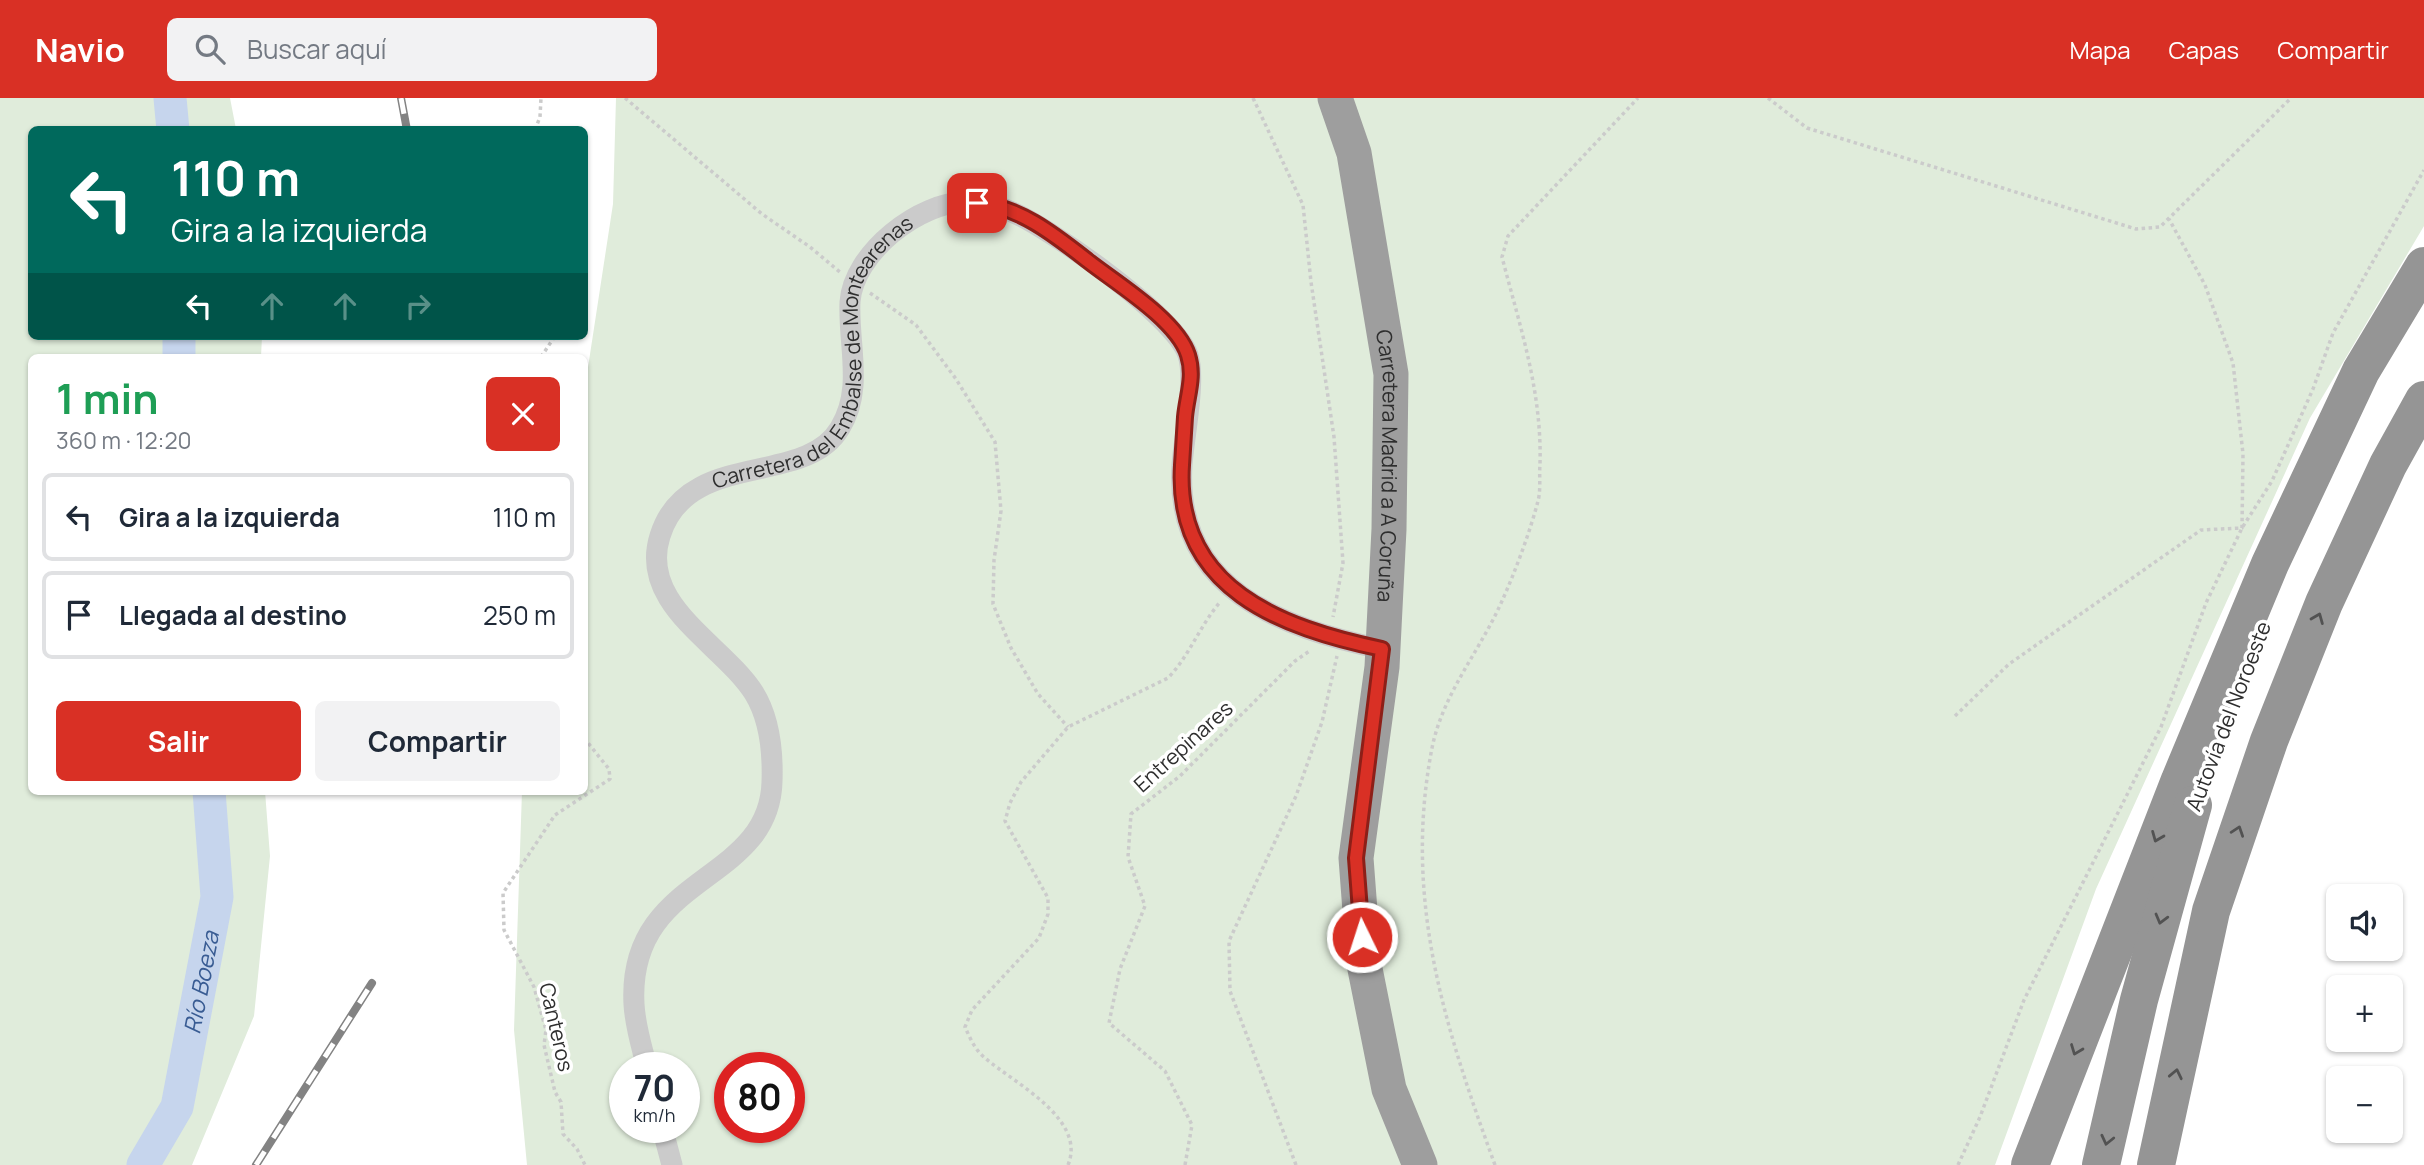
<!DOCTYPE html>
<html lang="es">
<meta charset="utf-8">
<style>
:root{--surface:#fff;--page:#f2f2f3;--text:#1f2937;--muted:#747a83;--line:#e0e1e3;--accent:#d93025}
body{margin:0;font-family:Manrope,sans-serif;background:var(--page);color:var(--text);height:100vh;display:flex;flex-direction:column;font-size:26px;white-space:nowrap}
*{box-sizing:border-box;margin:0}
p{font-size:23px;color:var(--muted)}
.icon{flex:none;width:38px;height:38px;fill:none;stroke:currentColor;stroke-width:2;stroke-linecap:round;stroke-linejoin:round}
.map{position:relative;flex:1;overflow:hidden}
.side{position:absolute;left:28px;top:256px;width:560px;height:441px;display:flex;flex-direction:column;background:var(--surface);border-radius:10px;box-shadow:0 2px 5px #0004}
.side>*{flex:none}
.banner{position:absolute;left:28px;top:28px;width:560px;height:214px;border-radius:10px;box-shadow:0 2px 5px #0004;background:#00695c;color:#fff;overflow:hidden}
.fabs{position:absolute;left:2326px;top:786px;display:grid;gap:14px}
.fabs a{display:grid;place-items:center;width:77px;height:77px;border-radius:10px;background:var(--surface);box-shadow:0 2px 5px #0004;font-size:35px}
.speed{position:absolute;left:609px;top:954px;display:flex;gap:14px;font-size:35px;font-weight:700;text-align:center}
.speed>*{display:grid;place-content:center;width:91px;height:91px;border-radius:50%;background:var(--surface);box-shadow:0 2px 5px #0004;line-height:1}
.speed small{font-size:18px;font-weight:400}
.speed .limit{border:10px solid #d22;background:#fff;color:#111}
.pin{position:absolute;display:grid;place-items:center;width:60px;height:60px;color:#fff;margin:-30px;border-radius:14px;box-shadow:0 4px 10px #0006}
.me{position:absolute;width:77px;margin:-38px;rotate:356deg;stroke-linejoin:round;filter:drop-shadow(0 0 5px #0008)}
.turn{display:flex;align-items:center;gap:24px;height:147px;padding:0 28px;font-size:32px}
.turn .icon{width:91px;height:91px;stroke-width:2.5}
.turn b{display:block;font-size:49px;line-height:60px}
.lanes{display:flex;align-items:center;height:66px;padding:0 28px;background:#0003;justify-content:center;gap:35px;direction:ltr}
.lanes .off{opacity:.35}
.round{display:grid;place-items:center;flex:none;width:74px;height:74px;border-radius:10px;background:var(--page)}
.summary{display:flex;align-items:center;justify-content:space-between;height:119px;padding:0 28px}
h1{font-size:42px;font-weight:700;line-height:52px;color:#1e9e55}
.button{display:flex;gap:14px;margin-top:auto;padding:14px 28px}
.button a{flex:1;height:80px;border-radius:10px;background:var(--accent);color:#fff;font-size:28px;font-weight:700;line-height:80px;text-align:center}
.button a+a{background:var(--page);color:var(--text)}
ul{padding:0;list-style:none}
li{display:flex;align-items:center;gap:21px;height:88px;margin:0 14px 10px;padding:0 14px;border:4px solid var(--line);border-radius:10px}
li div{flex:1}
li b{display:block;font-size:26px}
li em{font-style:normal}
header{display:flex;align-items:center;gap:42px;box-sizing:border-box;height:98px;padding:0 35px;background:var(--accent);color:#fff}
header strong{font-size:33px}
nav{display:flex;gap:38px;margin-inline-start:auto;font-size:24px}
.search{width:490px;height:63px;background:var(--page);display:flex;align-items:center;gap:18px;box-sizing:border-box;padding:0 24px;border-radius:10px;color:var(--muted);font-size:26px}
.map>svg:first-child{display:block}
</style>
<header>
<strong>Navio</strong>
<div class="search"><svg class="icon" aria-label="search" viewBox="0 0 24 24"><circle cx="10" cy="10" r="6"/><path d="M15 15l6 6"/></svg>Buscar aquí</div>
<nav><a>Mapa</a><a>Capas</a><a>Compartir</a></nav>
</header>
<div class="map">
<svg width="2424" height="1067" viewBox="0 0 2424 1067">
<rect width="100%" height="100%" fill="#fff"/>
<g fill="#e0ecdb" fill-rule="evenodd">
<polygon points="0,0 230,0 236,31 32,32 32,238 262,238 261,259 32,259 32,693 265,693 270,758 254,918 192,1067 0,1067"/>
<path d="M616,0H2424V128L2310,320L2096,791L1995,1067H527L514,932L522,693H584L585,289L613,106ZM625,970H684V1029H625ZM730,970H789V1029H730Z"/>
</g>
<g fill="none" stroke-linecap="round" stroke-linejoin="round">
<g stroke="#c6d5ed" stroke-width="33">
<polyline points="170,0 173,32"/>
<polyline points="179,238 179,259"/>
<path id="s1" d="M143,1067L177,1009L217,799L209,693"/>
</g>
<g stroke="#cbcbcb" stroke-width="3.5" stroke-dasharray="3.5 3.5" stroke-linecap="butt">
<polyline points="625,0 762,116 810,149 841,175"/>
<polyline points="1253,0 1303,107 1311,184 1334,339 1343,465 1333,519"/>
<polyline points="1768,0 1807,30 2136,131 2160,129 2291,0"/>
<polyline points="535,32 540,19 541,0"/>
<polyline points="584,150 584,175"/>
<polyline points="870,195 916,227 956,281 995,344 1001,413 994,462 993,506 1011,550 1038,596 1068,629"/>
<polyline points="541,259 555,238"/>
<polyline points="1955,618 2009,566 2201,432 2242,430 2243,356 2233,265 2205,187 2169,121"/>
<polyline points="584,640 609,671 610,681 555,717 503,795 504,832 534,889 546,932 544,947 555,994 561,1004 563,1036 577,1051 585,1067"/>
<path d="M1068,1067C1087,1021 1014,985 985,960C975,952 970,940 965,929L972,912L1039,840L1048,816V800L1005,723L1010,705L1021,684L1068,629L1168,580C1190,557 1200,527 1221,503"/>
<polyline points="1185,1067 1192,1027 1165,973 1109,925 1120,871 1145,808 1128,759 1131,716 1180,678 1295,563 1311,552"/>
<polyline points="1296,1067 1230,893 1229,843 1296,698 1322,624 1337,558"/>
<path d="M1495,1067C1444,927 1403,800 1432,650C1443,595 1480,553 1502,503C1515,474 1530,434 1538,403C1541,392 1539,378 1540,366C1542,293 1520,229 1502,159L1508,138L1638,0"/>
<polyline points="1958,1067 1980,1019 2024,902 2161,629 2206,505 2242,430 2272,383 2313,291 2333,235 2424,72"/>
</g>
<g stroke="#cbcbcb" stroke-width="21">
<path id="s2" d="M647,970C642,949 635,928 634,906C627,775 769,787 772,684C773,655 770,621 754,595C723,546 638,507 660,438C687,350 805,390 840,330C864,291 848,247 850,204C853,155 920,103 967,104C983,104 997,107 1012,114C1051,131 1175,218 1188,257C1196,282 1184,338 1182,367C1174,491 1281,530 1382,551"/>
<polyline points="662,1029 672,1067"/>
</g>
<path stroke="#9e9e9e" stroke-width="35" id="s3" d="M1335,0L1354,55L1391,276L1389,431L1382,569L1356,760L1364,866L1389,991L1420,1067"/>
<g stroke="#959595" stroke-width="38">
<polyline points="2030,1067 2180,682 2270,466 2361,273 2424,168"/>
<polyline points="2101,1067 2139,902 2193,707"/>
<polyline points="2156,1067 2211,813 2269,643 2324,505 2388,367 2424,302"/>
</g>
<defs>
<g id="rail">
<polyline points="401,0 407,32"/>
<polyline points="256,1067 372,885"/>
</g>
</defs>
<use href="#rail" stroke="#838383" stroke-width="8"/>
<use href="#rail" stroke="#fff" stroke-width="5" stroke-dasharray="16" stroke-linecap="butt"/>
</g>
<defs><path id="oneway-chevron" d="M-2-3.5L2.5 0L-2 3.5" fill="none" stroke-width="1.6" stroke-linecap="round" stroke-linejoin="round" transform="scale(1.75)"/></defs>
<g stroke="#525252">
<use href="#oneway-chevron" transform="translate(2318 520) rotate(-68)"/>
<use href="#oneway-chevron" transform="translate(2238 733) rotate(-71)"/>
<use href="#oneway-chevron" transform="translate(2157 739) rotate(112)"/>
<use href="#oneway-chevron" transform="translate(2161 821) rotate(105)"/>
<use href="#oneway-chevron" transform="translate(2076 952) rotate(111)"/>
<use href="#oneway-chevron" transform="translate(2176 976) rotate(-78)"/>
<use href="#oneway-chevron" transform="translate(2107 1042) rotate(103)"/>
</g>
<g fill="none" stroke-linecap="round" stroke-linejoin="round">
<defs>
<path id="route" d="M977,105C1019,108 1056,138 1088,163C1116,185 1177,222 1188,257C1195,279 1187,297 1185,319C1184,335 1183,351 1182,367C1174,491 1282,530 1382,551L1356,760L1362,839"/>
</defs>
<use href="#route" stroke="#8d1f18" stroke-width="18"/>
<use href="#route" stroke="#d93025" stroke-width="12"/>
</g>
<g text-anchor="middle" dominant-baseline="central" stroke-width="7" stroke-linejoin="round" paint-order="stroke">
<g font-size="21" fill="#2e2e2e" stroke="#fff">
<text stroke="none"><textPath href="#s2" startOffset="891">Carretera del Embalse de Montearenas</textPath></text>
<text stroke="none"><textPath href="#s3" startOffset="374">Carretera Madrid a A Coruña</textPath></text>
<text transform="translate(2228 618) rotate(-69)">Autovía del Noroeste</text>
<text transform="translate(1183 648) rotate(-42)">Entrepinares</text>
<text transform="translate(557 929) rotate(77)">Canteros</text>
</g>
<g font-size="23" font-style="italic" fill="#395c93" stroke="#fff">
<text stroke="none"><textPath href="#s1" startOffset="194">Río Boeza</textPath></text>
</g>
</g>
</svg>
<div class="fabs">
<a><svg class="icon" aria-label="sound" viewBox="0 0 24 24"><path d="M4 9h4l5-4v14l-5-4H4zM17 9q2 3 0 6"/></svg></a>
<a>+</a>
<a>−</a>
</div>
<div class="speed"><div>70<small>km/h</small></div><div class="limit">80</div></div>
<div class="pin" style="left:977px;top:105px;background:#d93025"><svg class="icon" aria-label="arrive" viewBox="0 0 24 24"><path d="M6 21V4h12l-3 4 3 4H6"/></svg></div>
<svg class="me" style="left:1362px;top:839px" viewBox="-20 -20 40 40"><circle r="17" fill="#d93025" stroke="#fff" stroke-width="3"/><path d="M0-11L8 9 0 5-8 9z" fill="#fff"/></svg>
<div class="banner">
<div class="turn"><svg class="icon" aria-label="left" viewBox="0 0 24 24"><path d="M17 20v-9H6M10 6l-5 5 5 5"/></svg><div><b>110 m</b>Gira a la izquierda</div></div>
<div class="lanes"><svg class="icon" aria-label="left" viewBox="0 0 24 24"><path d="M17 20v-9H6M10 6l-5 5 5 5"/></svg><svg class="icon off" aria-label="ahead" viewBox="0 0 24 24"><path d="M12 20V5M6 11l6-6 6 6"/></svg><svg class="icon off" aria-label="ahead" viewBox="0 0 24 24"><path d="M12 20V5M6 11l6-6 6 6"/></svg><svg class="icon off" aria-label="right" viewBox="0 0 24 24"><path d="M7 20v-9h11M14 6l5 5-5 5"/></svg></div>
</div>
<section class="side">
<div class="summary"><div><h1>1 min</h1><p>360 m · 12:20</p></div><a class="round" style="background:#d93025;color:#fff"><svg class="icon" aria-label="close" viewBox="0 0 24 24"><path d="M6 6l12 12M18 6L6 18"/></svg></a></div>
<ul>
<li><svg class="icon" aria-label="left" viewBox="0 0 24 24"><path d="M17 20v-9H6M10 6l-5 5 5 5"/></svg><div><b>Gira a la izquierda</b></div><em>110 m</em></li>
<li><svg class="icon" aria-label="arrive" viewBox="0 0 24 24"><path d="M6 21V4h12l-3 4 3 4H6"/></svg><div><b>Llegada al destino</b></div><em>250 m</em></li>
</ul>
<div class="button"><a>Salir</a><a>Compartir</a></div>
</section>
</div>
